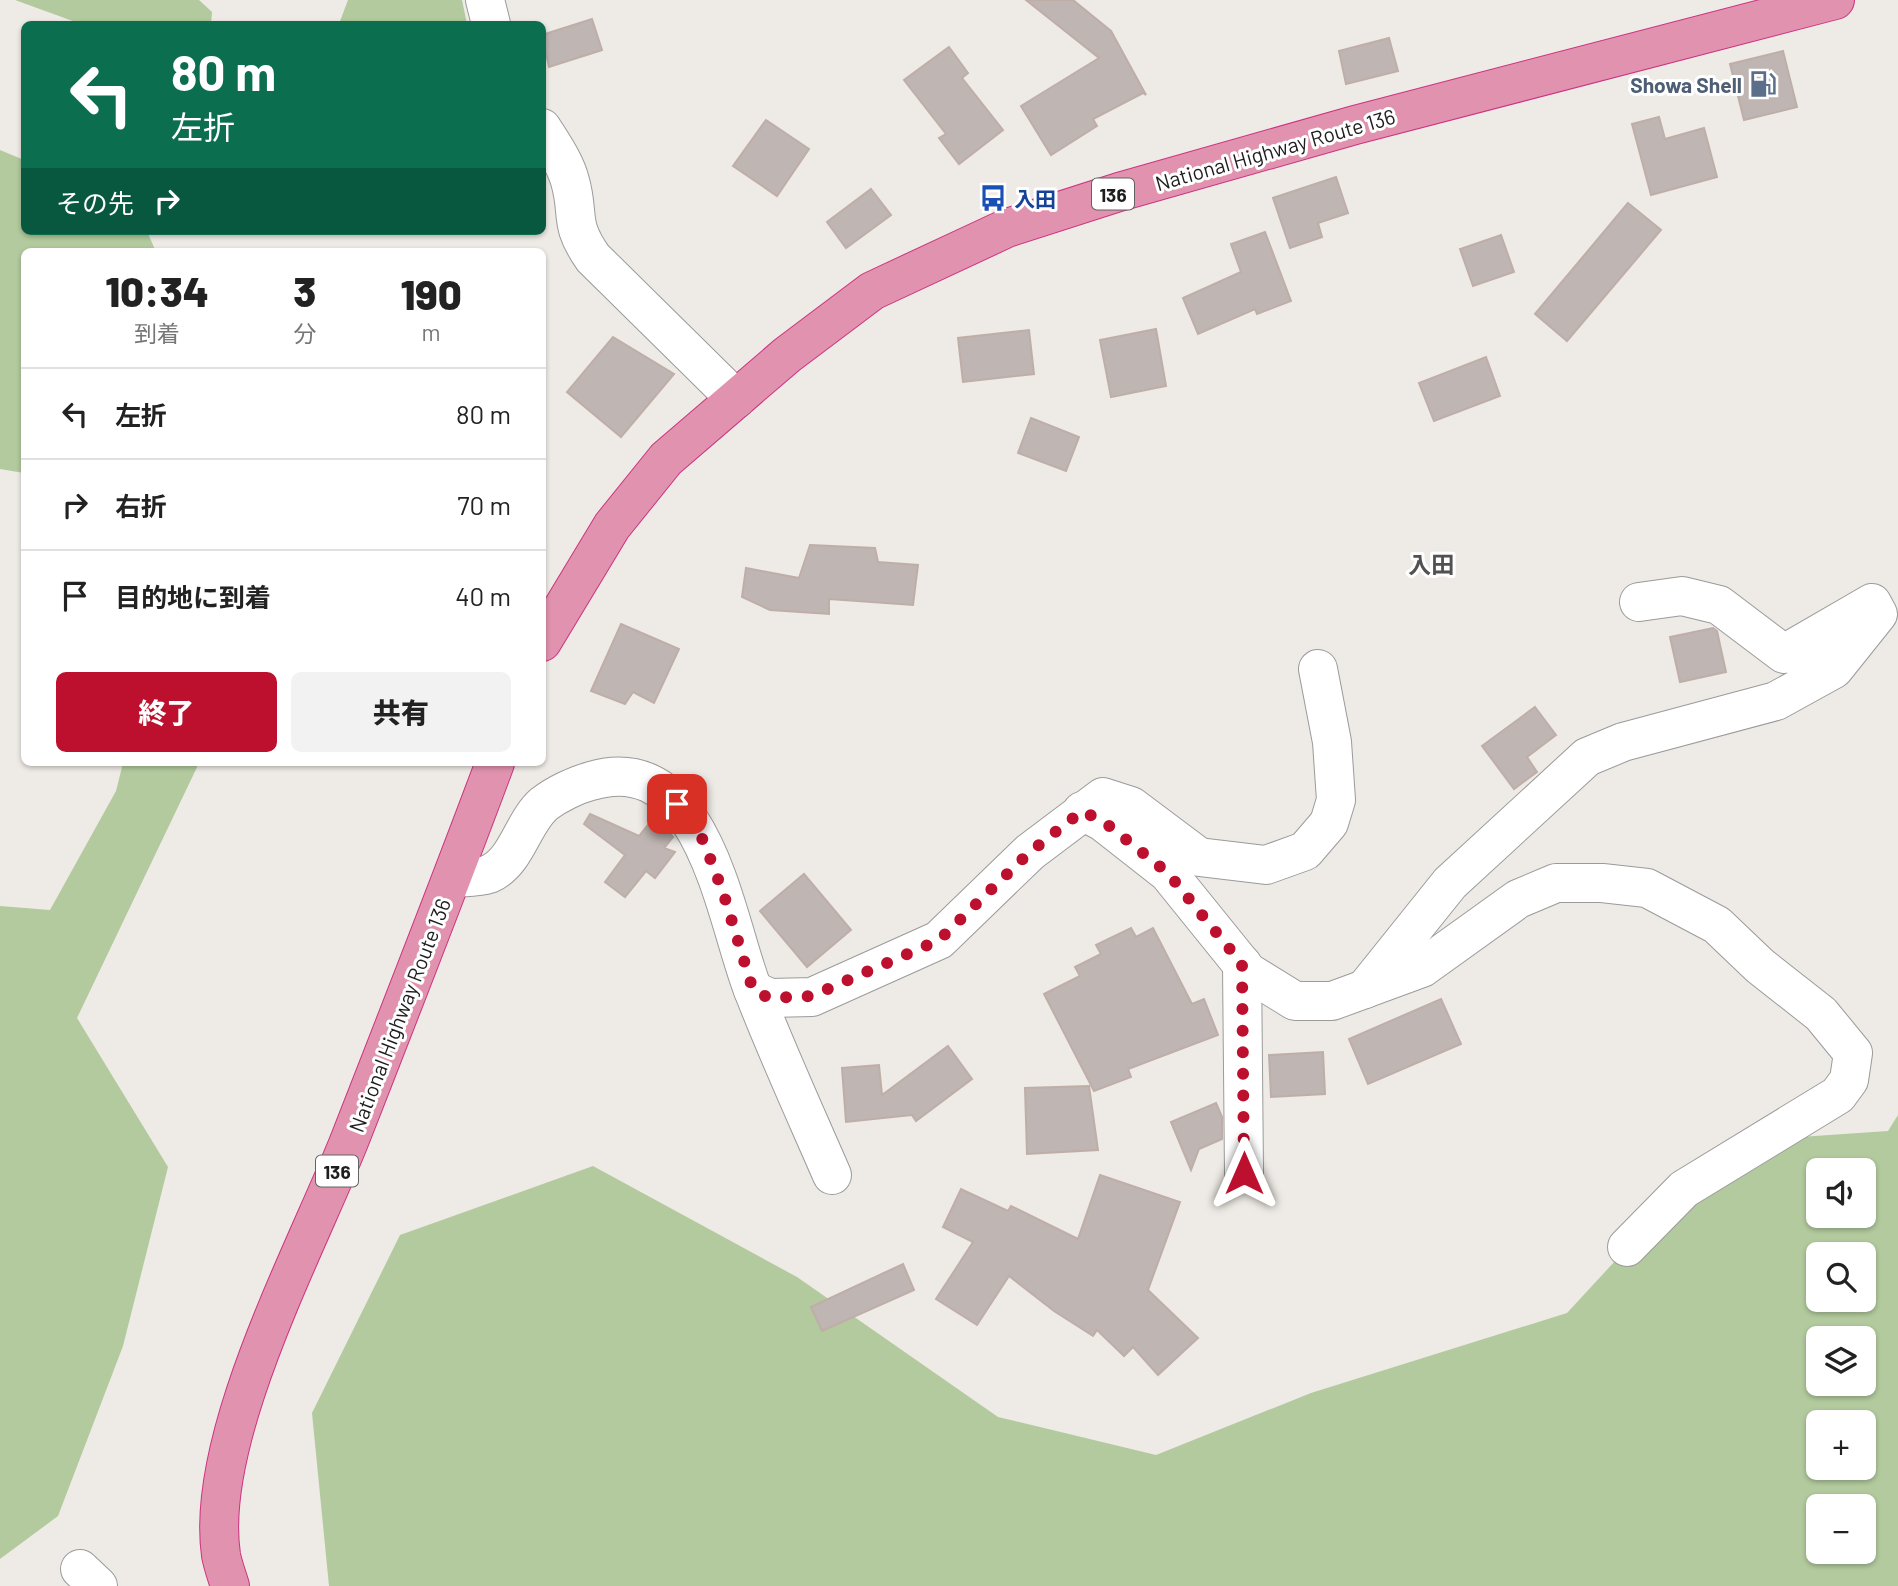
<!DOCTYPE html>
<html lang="ja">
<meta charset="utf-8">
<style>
:root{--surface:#fff;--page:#f2f2f2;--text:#222;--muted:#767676;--line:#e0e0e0;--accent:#bd0f2e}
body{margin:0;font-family:Barlow,"Noto Sans JP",sans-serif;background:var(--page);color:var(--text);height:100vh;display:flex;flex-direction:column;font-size:26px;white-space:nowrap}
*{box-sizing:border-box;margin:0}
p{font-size:23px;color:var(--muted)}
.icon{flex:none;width:38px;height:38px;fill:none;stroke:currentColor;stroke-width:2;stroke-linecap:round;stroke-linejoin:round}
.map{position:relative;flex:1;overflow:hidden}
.sheet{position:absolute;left:21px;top:248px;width:525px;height:518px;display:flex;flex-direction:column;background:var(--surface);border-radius:10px;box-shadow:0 2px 5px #0004}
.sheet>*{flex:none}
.guide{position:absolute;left:21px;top:21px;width:525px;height:214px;border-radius:10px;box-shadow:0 2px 5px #0004;background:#0b6e4f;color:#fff;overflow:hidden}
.controls{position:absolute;left:1806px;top:1158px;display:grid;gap:14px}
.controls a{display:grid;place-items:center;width:70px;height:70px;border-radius:10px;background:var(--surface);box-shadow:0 2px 5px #0004;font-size:35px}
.pin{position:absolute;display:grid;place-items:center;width:60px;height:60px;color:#fff;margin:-30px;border-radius:14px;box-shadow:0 4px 10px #0006}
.me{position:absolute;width:77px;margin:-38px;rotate:0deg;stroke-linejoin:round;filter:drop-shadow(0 0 5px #0008)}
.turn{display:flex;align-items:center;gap:24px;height:147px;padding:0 35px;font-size:32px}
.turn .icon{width:91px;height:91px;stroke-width:2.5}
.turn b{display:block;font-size:49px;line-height:60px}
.then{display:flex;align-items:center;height:66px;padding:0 35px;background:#0003;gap:14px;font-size:26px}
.eta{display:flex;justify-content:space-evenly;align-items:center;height:119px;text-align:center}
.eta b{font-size:42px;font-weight:800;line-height:49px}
.action{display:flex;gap:14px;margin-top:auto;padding:14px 35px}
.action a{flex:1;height:80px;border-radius:10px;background:var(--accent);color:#fff;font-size:28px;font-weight:800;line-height:80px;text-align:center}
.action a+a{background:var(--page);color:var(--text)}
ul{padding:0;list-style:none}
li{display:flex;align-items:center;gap:21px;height:91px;padding:0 35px;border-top:2px solid var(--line)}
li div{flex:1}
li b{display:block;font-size:26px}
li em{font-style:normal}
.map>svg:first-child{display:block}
</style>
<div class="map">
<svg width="1898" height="1586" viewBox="0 0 1898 1586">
<rect width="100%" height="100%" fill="#eeeae5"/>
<g fill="#b2ca9d" fill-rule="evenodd">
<polygon points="15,0 199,0 212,12 211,24 81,24"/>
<polygon points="348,0 462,0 467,24 339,24"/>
<polygon points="0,150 24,160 24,231 147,231 156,252 24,252 24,473 0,469"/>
<polygon points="123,763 199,763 77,1018 168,1167 123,1346 58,1516 0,1559 0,906 50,910 116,791"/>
<path d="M1898,1115V1586H329L312,1413L400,1235L593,1166L797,1277L998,1417L1156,1455L1311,1393L1567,1313L1725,1142L1888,1131ZM1818,1171H1864V1216H1818ZM1818,1255H1864V1300H1818ZM1818,1339H1864V1384H1818ZM1818,1423H1864V1468H1818ZM1818,1507H1864V1552H1818Z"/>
</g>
<g fill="#bfb5b2" stroke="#bfaea8" stroke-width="2">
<polygon points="1026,0 1073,0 1111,31 1146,95 1143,93 1093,119 1097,126 1051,155 1021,106 1099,58"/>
<polygon points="592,19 602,50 549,67 542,35"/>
<polygon points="1389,38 1398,71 1346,84 1339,51"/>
<polygon points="949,47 968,73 962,78 1003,130 959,164 939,138 946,134 904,80"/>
<polygon points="1783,51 1797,107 1744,120 1730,64"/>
<polygon points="1659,117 1665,139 1704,128 1717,177 1651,195 1632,124"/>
<polygon points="766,120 809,149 777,196 733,166"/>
<polygon points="1336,177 1348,213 1318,223 1322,237 1290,248 1273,198"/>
<polygon points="871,189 891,215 846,248 827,222"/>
<polygon points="1628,203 1661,230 1567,341 1535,314"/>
<polygon points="1265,232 1291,301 1257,314 1255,309 1198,334 1183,298 1241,272 1231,244"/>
<polygon points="1501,235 1514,272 1473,286 1460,249"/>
<polygon points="1156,329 1166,386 1111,397 1100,340"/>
<polygon points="1029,330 1034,374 963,382 958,338"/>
<polygon points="613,337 674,374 621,437 567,392"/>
<polygon points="1486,357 1500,396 1434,421 1419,383"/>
<polygon points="1031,418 1079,437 1066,471 1018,453"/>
<polygon points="810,545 875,548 878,562 918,565 913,605 829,599 829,614 770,610 742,597 746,568 799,578"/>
<polygon points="621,624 679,649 654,703 633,692 625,704 591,691"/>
<polygon points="1713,628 1717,631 1726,672 1680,682 1670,637"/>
<polygon points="1535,707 1556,735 1527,757 1537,772 1514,789 1482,746"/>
<polygon points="590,814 639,836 655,816 673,837 664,848 675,852 655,878 646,871 625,897 605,882 625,855 584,824"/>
<polygon points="804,874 851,930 807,967 760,911"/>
<polygon points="1131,928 1136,937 1153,928 1192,1004 1204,999 1218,1035 1128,1069 1131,1077 1094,1091 1044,994 1080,976 1075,967 1101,954 1096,945"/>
<polygon points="1441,999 1461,1044 1368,1084 1349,1039"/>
<polygon points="948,1046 972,1079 916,1121 912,1115 846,1122 842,1068 879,1065 882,1095"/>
<polygon points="1323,1052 1325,1094 1271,1097 1269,1055"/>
<polygon points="1089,1086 1098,1150 1027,1154 1025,1088"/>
<polygon points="1216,1103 1222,1117 1222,1139 1199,1149 1191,1170 1171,1122"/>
<polygon points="1100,1175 1180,1202 1148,1290 1198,1338 1158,1375 1133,1347 1124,1356 1097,1330 1093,1336 1054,1311 1009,1276 977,1325 936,1299 973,1242 943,1227 961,1189 1008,1211 1011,1206 1078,1239"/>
<polygon points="903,1264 914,1290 822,1331 811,1307"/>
</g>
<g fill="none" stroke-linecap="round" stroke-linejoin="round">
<defs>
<g id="street">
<polyline points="485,0 491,24"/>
<path d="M542,128C552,144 565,162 570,181C580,216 568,222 593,258L736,399"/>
<polyline points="1082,811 1103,822 1168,873 1248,972 1295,1001 1332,1001 1422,968 1518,899 1556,883 1602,883 1647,888 1717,925 1760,966 1821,1014 1853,1053 1849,1080 1838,1095 1684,1189 1627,1247"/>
<path d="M452,878C463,877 478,878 489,874C517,862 522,823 544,804C557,794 576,785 591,781C704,747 725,919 753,990C777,1052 805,1113 832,1175"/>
<polyline points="1242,964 1244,1173"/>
<polyline points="1365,989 1450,883 1587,757 1623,742 1776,701 1834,669 1878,614 1872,603 1784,654 1719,605 1682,596 1639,602"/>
<polyline points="753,990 770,998 812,997 939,940 1030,852 1103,797 1131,806 1199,857 1266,865 1305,851 1329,823 1336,800 1332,742 1318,669"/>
<polyline points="80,1569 98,1586"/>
</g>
<g id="highway">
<polyline points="542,642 612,526 666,459 787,355 872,291 1007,228 1119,192 1355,125 1835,0"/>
<path d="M230,1586C227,1576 223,1566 221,1555C204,1438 306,1250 350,1139C399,1014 448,889 495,763"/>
</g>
</defs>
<use href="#street" stroke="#9b9b9b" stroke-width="40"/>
<use href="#highway" stroke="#cd3282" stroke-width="40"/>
<use href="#street" stroke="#fff" stroke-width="38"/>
<use href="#highway" stroke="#e092ae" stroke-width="38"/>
</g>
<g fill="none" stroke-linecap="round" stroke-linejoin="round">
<polyline stroke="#bd0f2e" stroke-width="12" stroke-dasharray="0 21.6" points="677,804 703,840 723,892 753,990 769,998 812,996 939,940 1030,852 1082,811 1103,821 1168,873 1242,964 1244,1173"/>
</g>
<defs>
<symbol id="fuel-bare" viewBox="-9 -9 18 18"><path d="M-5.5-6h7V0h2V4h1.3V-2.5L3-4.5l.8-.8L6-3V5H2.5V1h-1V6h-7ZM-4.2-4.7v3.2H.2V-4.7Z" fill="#5c6f8a" stroke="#fff" stroke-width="2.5" paint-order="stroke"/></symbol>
<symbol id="bus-bare" viewBox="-9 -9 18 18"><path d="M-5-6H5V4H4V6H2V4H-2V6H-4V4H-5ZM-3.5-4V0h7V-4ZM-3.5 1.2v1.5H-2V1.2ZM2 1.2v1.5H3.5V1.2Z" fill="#1a4fb4" stroke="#fff" stroke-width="2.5" paint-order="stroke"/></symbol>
</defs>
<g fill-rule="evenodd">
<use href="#fuel-bare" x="1744" y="65" width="38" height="38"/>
<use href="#bus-bare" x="974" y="179" width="38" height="38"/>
</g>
<g text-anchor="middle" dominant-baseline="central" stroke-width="6" stroke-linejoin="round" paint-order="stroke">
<g fill="#fff" stroke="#626262" stroke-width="2">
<rect x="1092" y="178.5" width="42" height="31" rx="5"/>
<rect x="316" y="1155.5" width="42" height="31" rx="5"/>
</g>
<g font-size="19" font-weight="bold" fill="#1e1e1e">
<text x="1113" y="194">136</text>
<text x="337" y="1171">136</text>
</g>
<g font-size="21" font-weight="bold" fill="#4e5e75" stroke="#fff" text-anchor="end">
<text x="1742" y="84">Showa Shell</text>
</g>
<g font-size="21" fill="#1e1e1e" stroke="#fff">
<text transform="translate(1275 149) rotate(-16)">National Highway Route 136</text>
<text transform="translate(399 1015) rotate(-69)">National Highway Route 136</text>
</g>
<g font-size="21" font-weight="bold" fill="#164399" stroke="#fff" text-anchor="start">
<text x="1014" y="198">入田</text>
</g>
<g font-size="23" font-weight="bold" fill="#515151" stroke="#fff">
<text x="1431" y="564">入田</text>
</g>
</g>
</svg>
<div class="controls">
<a><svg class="icon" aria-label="sound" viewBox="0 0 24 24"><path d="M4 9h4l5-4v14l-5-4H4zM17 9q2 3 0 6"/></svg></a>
<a><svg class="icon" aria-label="search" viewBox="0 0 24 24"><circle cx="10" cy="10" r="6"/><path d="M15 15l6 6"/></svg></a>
<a><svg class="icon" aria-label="layers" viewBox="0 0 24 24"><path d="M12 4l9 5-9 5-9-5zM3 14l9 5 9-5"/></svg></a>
<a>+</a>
<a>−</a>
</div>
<div class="pin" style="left:677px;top:804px;background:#d93025"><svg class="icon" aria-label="arrive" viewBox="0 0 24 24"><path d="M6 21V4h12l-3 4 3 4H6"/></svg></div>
<svg class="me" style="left:1244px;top:1173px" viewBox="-20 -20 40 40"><path d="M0-17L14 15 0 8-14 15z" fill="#bd0f2e" stroke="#fff" stroke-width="4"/></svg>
<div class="guide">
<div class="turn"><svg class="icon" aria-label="left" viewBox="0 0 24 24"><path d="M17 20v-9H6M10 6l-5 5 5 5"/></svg><div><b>80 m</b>左折</div></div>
<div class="then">その先<svg class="icon" aria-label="right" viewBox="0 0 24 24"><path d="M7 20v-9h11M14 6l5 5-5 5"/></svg></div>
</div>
<section class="sheet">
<div class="eta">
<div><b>10:34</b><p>到着</p></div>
<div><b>3</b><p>分</p></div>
<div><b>190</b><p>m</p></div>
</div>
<ul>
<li><svg class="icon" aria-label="left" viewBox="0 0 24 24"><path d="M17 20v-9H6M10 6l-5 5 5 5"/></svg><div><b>左折</b></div><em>80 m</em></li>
<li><svg class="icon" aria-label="right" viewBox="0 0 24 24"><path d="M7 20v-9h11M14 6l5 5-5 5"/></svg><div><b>右折</b></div><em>70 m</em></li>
<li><svg class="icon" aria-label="arrive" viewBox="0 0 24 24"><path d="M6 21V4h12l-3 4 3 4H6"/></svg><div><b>目的地に到着</b></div><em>40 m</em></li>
</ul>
<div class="action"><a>終了</a><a>共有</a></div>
</section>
</div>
